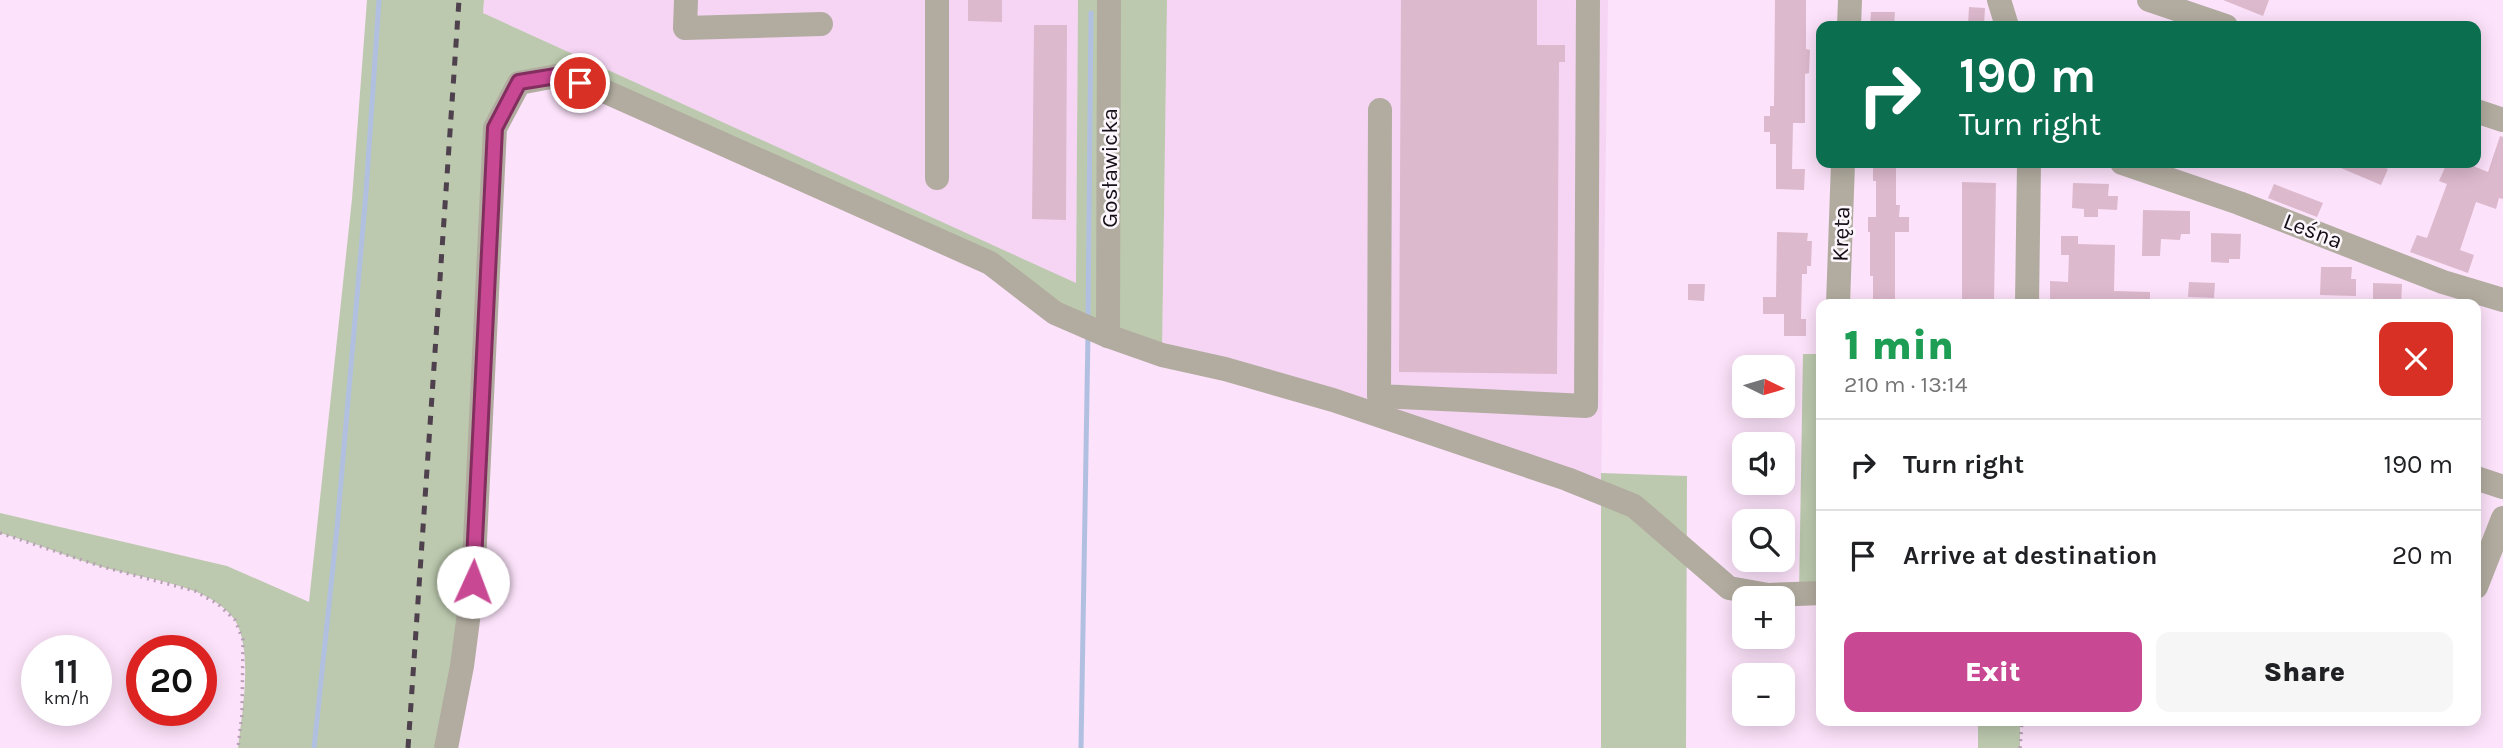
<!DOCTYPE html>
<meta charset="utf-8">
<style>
:root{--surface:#fff;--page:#f6f6f6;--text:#202124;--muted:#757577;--line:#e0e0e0;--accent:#c84893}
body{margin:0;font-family:Karla,sans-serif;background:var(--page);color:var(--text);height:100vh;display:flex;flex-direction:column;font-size:26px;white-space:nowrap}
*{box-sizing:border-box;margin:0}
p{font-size:23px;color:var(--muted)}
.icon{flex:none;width:38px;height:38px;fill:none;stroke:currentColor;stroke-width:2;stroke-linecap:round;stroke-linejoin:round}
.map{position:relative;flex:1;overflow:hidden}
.details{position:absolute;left:1816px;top:299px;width:665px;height:427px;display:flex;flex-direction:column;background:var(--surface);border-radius:14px;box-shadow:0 4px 18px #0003}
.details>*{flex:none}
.hud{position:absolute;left:1816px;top:21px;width:665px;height:147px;border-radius:14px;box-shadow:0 4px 18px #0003;background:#0b6e4f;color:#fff;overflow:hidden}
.needle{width:46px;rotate:95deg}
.fabs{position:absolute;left:1732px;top:355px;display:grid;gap:14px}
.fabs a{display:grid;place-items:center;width:63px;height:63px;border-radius:14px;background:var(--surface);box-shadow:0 4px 18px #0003;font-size:35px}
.speed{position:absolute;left:21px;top:635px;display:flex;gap:14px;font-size:35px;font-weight:700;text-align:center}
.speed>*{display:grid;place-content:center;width:91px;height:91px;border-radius:50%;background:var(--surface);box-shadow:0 4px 18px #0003;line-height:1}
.speed small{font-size:18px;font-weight:400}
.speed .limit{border:10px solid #d22;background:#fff;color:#111}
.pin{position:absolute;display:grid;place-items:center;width:60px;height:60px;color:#fff;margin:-30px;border:4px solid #fff;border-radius:50%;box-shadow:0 2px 7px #0007}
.me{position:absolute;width:77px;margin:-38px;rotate:2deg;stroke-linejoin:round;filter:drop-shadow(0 0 5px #0008)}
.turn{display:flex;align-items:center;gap:24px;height:147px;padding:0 28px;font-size:32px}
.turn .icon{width:91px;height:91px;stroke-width:2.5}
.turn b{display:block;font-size:49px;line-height:60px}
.round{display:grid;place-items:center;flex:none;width:74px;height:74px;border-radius:14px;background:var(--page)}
.overview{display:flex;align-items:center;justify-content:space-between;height:119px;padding:0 28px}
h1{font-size:42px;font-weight:800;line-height:52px;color:#1e9e55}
.cta{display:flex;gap:14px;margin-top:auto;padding:14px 28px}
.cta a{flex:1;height:80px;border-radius:14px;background:var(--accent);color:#fff;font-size:28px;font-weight:800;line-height:80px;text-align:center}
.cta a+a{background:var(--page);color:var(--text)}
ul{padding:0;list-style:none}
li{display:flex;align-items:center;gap:21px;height:91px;padding:0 28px;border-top:2px solid var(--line)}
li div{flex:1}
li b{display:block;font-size:26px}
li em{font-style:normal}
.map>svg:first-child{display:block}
</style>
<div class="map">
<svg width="2503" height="748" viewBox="0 0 2503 748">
<rect width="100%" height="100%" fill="#fce2fa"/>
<g fill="#f5d5f3">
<polygon points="484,0 1078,0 1076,284 483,13"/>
<polygon points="1167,0 1608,0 1601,493 1162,355"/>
</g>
<g fill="#bcc9ae">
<path d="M367,0H484L483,13L1076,283L1078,0H1167L1162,355L1108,336L989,263L604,91L519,83L495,128L484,348L446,748H238C242,713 253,654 236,622C229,609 208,596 194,591C166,580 135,576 106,568C70,558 36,543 0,533V513L227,566L309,602L352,199Z"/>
<polygon points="1803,354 1822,354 1822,593 1799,594"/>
<polygon points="1601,473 1687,476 1686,748 1601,748"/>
<rect x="1978" y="721" width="42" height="27"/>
</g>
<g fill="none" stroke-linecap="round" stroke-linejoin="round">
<g stroke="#b1c0e0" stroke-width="5">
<polyline points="1088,321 1091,13"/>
<polyline points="314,748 337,528 366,192 379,0"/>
<polyline points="1081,748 1088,334"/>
</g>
</g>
<g fill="#ddb9cd">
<polygon points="968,0 1002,0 1002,22 968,21"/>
<polygon points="1401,0 1537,0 1537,45 1565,45 1565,62 1559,62 1557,374 1399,372"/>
<polygon points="1775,0 1806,0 1806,49 1810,50 1809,73 1805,74 1805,123 1793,123 1792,169 1805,169 1804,190 1776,189 1776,144 1770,144 1770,132 1764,132 1764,116 1770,116 1770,106 1774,106"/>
<polygon points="2223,0 2269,0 2263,16"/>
<polygon points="1969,7 1985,8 1984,26 1968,26"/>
<polygon points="1871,12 1895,12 1894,26 1870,26"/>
<polygon points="1034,25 1067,25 1066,220 1032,219"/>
<polygon points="2500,136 2503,137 2503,199 2499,198 2496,209 2476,202 2460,250 2474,255 2468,273 2410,252 2417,235 2427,238 2447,184 2439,181 2447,163 2466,163 2488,172"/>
<polygon points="1873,163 1896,163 1896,205 1900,205 1899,217 1909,217 1909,232 1895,232 1895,304 1873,304 1873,276 1870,276 1870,232 1868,232 1868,217 1876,217 1876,181 1873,181"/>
<polygon points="2329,163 2372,163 2388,169 2381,185"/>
<polygon points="1962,182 1996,183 1994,304 1962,304"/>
<polygon points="2073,183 2109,184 2108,196 2118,196 2117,210 2098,209 2098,217 2084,217 2084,209 2072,208"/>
<polygon points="2274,184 2323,203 2317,217 2268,198"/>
<polygon points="2143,210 2190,211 2190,234 2181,234 2180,240 2161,239 2160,256 2142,256"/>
<polygon points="1777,232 1808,233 1807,241 1812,241 1811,266 1807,266 1807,274 1802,274 1801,319 1806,319 1806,336 1784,336 1784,314 1763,314 1763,297 1776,297"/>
<polygon points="2211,233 2241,234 2240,259 2229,259 2229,263 2211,262"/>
<polygon points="2061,236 2078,236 2078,244 2115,245 2114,291 2150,292 2150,304 2050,304 2050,281 2068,282 2069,255 2061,255"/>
<polygon points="2321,267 2352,267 2351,279 2356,279 2356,296 2320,295"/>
<polygon points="2189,282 2215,283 2214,298 2188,297"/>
<polygon points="2373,283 2402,284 2401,304 2373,304"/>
<polygon points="1688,284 1705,284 1704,301 1688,300"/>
</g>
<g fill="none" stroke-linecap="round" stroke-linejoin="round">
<g stroke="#b6a1b4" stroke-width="3.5" stroke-dasharray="2 5" stroke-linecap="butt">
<polyline points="0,533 103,567 195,591 218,604 235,620 243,640 242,714 238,748"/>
<polyline points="2020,748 2022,721"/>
</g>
<g stroke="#b2aca0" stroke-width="24">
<polyline points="686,0 685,28 821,24"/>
<polyline points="1999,0 2007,26"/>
<polyline points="2149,0 2226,26"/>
<polyline points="1849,26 1850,0"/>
<polyline points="1380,110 1379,396 1586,406 1588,0"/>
<polyline points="2476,111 2503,120"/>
<polyline points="2122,163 2239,203 2443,282 2503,300"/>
<polyline points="937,178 937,0"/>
<polyline points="1838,304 1843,163"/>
<polyline points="2027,304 2029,163"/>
<polyline points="1108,336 1109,0"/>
<polyline points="2476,478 2503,487"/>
<polyline points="2476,587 2503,518"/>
<polyline points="446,748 462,666 473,582 495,128 519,83 556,76 604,91 990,263 1055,313 1108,336 1162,355 1225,369 1333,400 1567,479 1634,506 1729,588 1768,595 1822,593"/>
</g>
<polyline stroke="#4e414d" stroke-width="5" stroke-dasharray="9 9" stroke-linecap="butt" points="408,748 459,0"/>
</g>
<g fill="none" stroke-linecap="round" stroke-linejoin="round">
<defs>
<polyline id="route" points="473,582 495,128 519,82 556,76 580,83"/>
</defs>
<use href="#route" stroke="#822f60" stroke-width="18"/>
<use href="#route" stroke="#c84893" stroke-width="12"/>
</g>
<g text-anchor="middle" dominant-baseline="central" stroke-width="5" stroke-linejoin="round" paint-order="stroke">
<g font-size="23" fill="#170f17" stroke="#fcf7fc">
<text transform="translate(1109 168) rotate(-90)">Gosławicka</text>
<text transform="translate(2313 231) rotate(21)">Leśna</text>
<text transform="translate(1841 234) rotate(-88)">Kręta</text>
</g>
</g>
</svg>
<div class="fabs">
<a><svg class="needle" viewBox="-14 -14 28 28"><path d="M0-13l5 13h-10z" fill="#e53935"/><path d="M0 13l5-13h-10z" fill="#757577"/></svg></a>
<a><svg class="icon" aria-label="sound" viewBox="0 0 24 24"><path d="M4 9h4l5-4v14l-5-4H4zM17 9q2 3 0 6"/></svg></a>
<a><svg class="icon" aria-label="search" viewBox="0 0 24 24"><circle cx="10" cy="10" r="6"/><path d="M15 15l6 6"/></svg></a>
<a>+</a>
<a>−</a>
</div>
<div class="speed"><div>11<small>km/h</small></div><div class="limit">20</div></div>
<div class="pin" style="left:580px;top:83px;background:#d93025"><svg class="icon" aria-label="arrive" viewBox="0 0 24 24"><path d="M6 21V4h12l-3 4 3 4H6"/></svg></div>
<svg class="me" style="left:473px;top:582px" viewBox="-20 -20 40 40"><circle r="19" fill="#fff"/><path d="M0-13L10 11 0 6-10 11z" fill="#c84893"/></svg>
<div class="hud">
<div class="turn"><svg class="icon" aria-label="right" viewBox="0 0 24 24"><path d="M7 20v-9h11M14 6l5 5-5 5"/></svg><div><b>190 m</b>Turn right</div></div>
</div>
<section class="details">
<div class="overview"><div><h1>1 min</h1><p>210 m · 13:14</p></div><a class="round" style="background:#d93025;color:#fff"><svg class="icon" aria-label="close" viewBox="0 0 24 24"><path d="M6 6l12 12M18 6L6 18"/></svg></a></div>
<ul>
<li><svg class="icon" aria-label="right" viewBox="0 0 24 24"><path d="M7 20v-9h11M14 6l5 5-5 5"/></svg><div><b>Turn right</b></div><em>190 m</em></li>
<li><svg class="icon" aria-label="arrive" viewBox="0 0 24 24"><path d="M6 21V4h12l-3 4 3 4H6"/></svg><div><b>Arrive at destination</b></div><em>20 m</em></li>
</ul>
<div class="cta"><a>Exit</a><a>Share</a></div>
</section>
</div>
